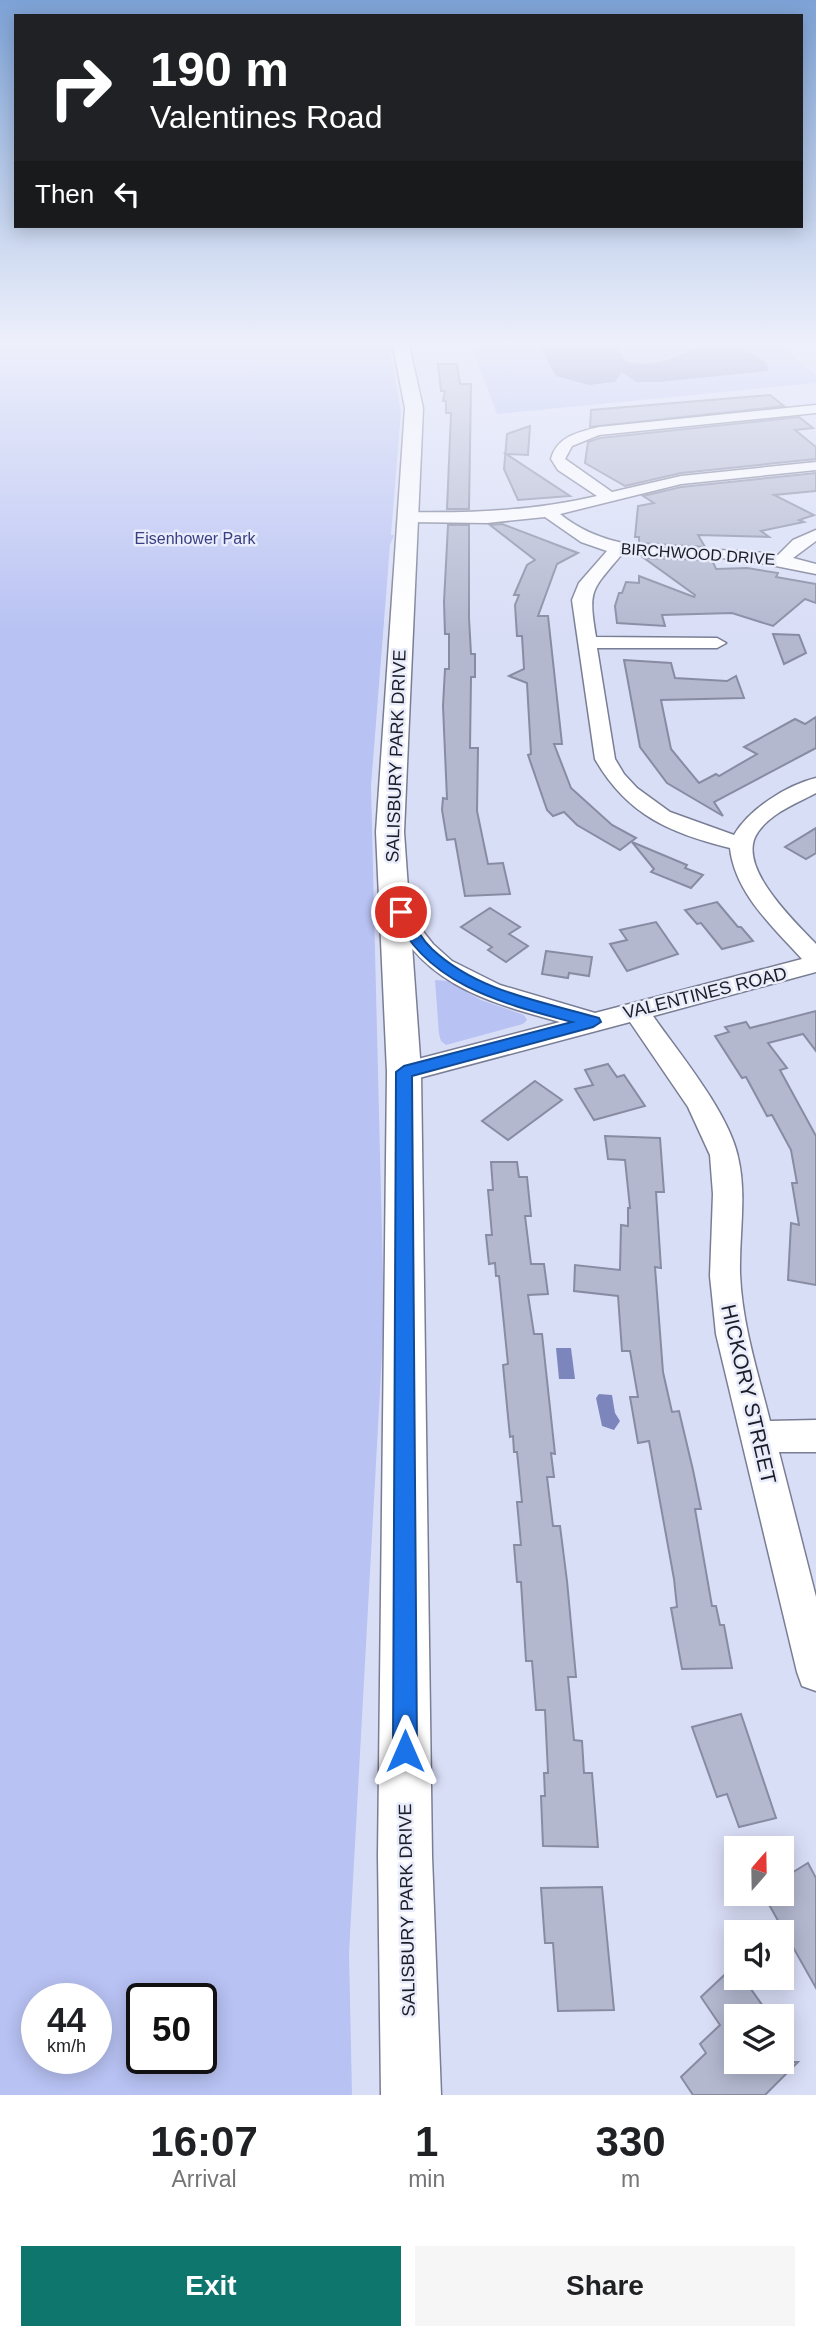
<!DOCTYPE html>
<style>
:root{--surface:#fff;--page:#f6f6f6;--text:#202124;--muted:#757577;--accent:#0f766e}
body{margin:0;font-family:Arial,sans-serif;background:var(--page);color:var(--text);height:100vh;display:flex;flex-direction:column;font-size:26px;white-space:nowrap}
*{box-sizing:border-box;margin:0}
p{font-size:23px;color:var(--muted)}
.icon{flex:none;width:38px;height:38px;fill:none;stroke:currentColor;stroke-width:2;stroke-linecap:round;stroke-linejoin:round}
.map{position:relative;height:2095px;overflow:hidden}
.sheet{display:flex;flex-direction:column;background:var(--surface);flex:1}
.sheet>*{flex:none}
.banner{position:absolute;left:14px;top:14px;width:789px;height:214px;border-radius:0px;box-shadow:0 4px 18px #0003;background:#202124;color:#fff;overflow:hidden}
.needle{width:46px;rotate:20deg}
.buttons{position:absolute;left:724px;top:1836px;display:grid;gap:14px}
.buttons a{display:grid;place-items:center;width:70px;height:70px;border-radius:0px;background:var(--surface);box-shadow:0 4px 18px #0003;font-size:35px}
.speed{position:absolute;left:21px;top:1983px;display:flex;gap:14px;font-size:35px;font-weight:700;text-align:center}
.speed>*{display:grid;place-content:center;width:91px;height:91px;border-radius:50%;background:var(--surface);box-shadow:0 4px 18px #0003;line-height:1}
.speed small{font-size:18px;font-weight:400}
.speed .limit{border:4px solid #111;border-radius:10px;background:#fff;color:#111}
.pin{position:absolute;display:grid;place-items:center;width:60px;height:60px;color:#fff;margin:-30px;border:4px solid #fff;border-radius:50%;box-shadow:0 2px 7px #0007}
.me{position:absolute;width:77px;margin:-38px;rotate:0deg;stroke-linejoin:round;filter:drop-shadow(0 0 5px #0008)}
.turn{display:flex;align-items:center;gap:24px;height:147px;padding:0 21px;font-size:32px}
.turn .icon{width:91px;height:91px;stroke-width:2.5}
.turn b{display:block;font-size:49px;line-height:60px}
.then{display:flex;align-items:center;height:66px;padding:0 21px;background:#0003;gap:14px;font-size:26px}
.eta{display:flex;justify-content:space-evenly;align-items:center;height:119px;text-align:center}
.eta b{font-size:42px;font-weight:800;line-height:49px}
.button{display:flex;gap:14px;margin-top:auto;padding:14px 21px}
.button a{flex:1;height:80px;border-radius:0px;background:var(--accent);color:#fff;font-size:28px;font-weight:800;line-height:80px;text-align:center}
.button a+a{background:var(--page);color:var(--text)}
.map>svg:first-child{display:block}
</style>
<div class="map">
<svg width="816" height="2095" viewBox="0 0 816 2095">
<rect width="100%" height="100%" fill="#d9def7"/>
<g fill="#b8c2f3" fill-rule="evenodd">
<path d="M0,341H388L401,411L391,535H394L390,545L371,786L384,1318L349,1953L352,2095H0ZM37,1998H96V2058H37ZM142,1998H201V2058H142Z"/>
<polygon points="473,341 774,341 816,375 816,383 497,414 480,369"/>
<polygon points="435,980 447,981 481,1000 524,1015 527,1020 523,1024 446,1045 441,1041 439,1034"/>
</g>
<g fill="#7c86bc">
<path d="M537,341H616L625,362C690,374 697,315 767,363L768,371L659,382H636L622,372L615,382L589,385L556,376Z"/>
<polygon points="556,1348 571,1348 575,1379 559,1379"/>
<polygon points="599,1394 612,1395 615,1413 620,1421 614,1430 602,1426 596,1398"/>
</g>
<g fill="#b3b8cf" stroke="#888ca3" stroke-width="2">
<polygon points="438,364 457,364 460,384 471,384 469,509 447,509 451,413 446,413 446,401 443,401 445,391 441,391"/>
<polygon points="770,395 784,406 590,427 591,410"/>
<polygon points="799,417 813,428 795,430 816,447 816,459 681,473 625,486 585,463 588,442 600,438"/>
<polygon points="530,426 528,455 506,454 570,496 518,500 504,469 507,434"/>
<polygon points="816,473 816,491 774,495 814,515 799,520 804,522 761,531 769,537 698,535 705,547 639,543 639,537 635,537 638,506 654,503 643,496 681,487"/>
<polygon points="502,524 578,553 557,564 538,616 548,616 562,744 554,744 571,788 612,825 636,838 620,850 577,825 564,812 553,816 547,810 528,755 531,754 527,683 509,676 524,669 522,636 517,636 515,605 519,595 514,595 527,565 535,560 490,525"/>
<polygon points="448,525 469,525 469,618 471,654 475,654 475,677 471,677 470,748 478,748 477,811 488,864 503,863 510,894 465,896 455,839 447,840 442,810 443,798 447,799 443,706 445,669 449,669 449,634 445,634 444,602"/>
<polygon points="644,558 712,560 716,569 747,568 778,573 776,577 816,584 816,603 805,599 773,626 732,613 662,615 665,626 617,623 615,606 619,593 622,593 626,582 639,583 639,576 694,597 695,595"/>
<polygon points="773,634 799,635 806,653 784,664"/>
<polygon points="624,660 671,663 675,678 727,681 736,676 744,698 661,700 671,749 699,783 716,774 719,776 757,754 744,747 795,719 805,724 816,717 816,748 714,802 723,816 667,783 640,747"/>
<polygon points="816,828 816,853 806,859 785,847"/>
<polygon points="632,842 687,865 685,868 703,875 691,888 651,872 654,869"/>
<polygon points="717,902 738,927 741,927 753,941 722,949 701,923 697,924 685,910"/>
<polygon points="490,908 520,927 509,934 528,946 506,962 488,950 492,947 461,927"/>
<polygon points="656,922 678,954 627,971 610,944 627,940 620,930"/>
<polygon points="546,951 592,957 589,976 569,973 568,978 542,974"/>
<polygon points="816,1011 816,1051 803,1034 768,1043 787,1068 780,1070 816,1136 816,1285 788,1280 791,1223 799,1225 792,1183 797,1183 791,1150 772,1115 767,1116 746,1077 742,1078 715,1036 729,1032 725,1027 746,1022 750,1028"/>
<polygon points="608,1064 617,1077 624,1075 645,1106 594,1120 575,1089 593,1085 585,1070"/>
<polygon points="535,1081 562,1100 508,1140 482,1121"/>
<polygon points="605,1136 660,1138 664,1192 656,1192 661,1268 655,1267 663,1372 672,1412 679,1411 693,1470 701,1509 695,1509 712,1606 716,1606 720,1625 724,1625 732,1668 682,1669 671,1608 677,1607 674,1579 649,1441 638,1443 630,1397 638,1397 630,1351 622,1351 618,1296 574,1291 575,1265 620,1270 621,1225 628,1226 628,1208 630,1208 625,1160 608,1159"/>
<polygon points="491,1162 517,1162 519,1177 527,1177 531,1216 525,1216 531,1264 544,1264 548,1294 528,1295 534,1334 542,1334 555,1454 551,1453 554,1477 547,1477 553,1526 560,1526 567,1581 576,1677 568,1677 574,1740 582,1741 584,1773 592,1773 598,1847 543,1846 541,1796 545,1796 544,1773 548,1773 545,1710 536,1710 532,1661 526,1661 521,1582 517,1582 514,1545 521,1545 517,1502 522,1502 517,1452 514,1452 513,1436 510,1437 503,1365 508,1364 499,1276 496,1276 495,1263 489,1264 486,1235 492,1235 488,1190 493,1190"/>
<polygon points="741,1714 776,1818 739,1827 727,1794 717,1797 692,1727"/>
<polygon points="808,1863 816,1878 816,1988 763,1894 782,1894 782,1879"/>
<polygon points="602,1887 614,2010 558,2011 553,1943 545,1943 541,1888"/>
<polygon points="734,1966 737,1978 743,1978 770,2016 737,2016 737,2062 798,2062 765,2095 693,2095 681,2077 706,2053 700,2044 720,2025 701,1997"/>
</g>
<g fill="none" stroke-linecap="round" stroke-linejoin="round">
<defs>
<path id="minor" d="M816,405V413L599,435L572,446L565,459L612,492L681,476L816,462V470L681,484L560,514C621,564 705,542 778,555L793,540L816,530V541L793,558L816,564V574L741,559L622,554C591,591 588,589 596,637L717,638L726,643L717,648H597L615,759L624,774L637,788L670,812L734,835C749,809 787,785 816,778V793C797,803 771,813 758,832C734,865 795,922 816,944V972L653,1016C679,1053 729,1113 738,1157C747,1195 739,1235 740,1274C742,1324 758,1373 770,1421L816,1420V1452H779L816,1597V1691L802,1686L797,1672L716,1334L710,1276L713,1194L710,1155L688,1107L630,1022L404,1082L395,1079L391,1072L395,1065L560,1022C483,1001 415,982 384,900L388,895H404L418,925L433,944L452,961L500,985L595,1013L802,959C773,927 735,893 730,848C670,833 627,815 595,759L572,600L579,583L607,551L581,542L545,517L487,523L407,522L399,517L407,512C473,513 533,511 597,496L558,470L551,459C557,436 579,432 599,427Z"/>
<polygon id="major" points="392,341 408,341 423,408 404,832 421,1072 432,1856 441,2095 381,2095 378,1856 387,1072 376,832 405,408"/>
</defs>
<use href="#minor" stroke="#797e94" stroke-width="3"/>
<use href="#major" stroke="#797e94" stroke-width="3"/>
<use href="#minor" fill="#fff" fill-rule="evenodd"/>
<use href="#major" fill="#fff" fill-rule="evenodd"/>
</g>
<linearGradient id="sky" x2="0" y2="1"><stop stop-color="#7da2d6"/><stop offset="0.54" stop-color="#eef0fb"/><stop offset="1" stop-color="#eef0fb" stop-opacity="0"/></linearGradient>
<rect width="816" height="635" fill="url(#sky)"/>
<path fill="#1a73e8" stroke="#114b97" stroke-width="2" d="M401,907L406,908C414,923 419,937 432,949C478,992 541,1001 599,1018L601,1022L593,1027L412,1076L417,1751L413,1759L405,1763L396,1759L393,1751L396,1072L404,1066L572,1022C504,1004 423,984 394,912Z"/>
<g text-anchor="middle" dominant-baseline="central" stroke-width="5" stroke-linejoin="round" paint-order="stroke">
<g font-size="16" fill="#393f82" stroke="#e9ecfb">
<text x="195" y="538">Eisenhower Park</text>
</g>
<g font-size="16" fill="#1c1e27" stroke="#e9ecfb">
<text transform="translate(698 554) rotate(4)">BIRCHWOOD DRIVE</text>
</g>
<g font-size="18" fill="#1c1e27" stroke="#e9ecfb">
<text transform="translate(396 756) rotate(-88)">SALISBURY PARK DRIVE</text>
<text transform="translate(705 993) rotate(-14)">VALENTINES ROAD</text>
<text transform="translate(407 1910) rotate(-91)">SALISBURY PARK DRIVE</text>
</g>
<g font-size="21" fill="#1c1e27" stroke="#e9ecfb">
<text transform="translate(749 1394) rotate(77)">HICKORY STREET</text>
</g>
</g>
</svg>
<div class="buttons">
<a><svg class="needle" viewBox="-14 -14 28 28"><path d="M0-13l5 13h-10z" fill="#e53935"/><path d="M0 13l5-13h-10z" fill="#757577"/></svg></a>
<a><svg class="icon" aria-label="sound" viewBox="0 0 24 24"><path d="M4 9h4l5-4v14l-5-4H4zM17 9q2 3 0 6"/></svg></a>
<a><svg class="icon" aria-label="layers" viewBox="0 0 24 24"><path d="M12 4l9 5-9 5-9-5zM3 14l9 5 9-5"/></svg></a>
</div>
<div class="speed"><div>44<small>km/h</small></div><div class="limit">50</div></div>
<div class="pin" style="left:401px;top:912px;background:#d93025"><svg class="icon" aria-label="arrive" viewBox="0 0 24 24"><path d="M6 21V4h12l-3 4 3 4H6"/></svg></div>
<svg class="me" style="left:405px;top:1751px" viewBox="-20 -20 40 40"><path d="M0-17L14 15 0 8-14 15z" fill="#1a73e8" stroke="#fff" stroke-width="4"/></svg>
<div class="banner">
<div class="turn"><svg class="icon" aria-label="right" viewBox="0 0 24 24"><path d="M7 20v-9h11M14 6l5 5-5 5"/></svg><div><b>190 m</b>Valentines Road</div></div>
<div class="then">Then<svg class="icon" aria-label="left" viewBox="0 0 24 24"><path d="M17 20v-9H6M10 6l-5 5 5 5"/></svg></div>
</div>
</div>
<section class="sheet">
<div class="eta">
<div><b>16:07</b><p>Arrival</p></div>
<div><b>1</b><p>min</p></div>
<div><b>330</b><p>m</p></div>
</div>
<div class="button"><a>Exit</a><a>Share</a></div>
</section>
